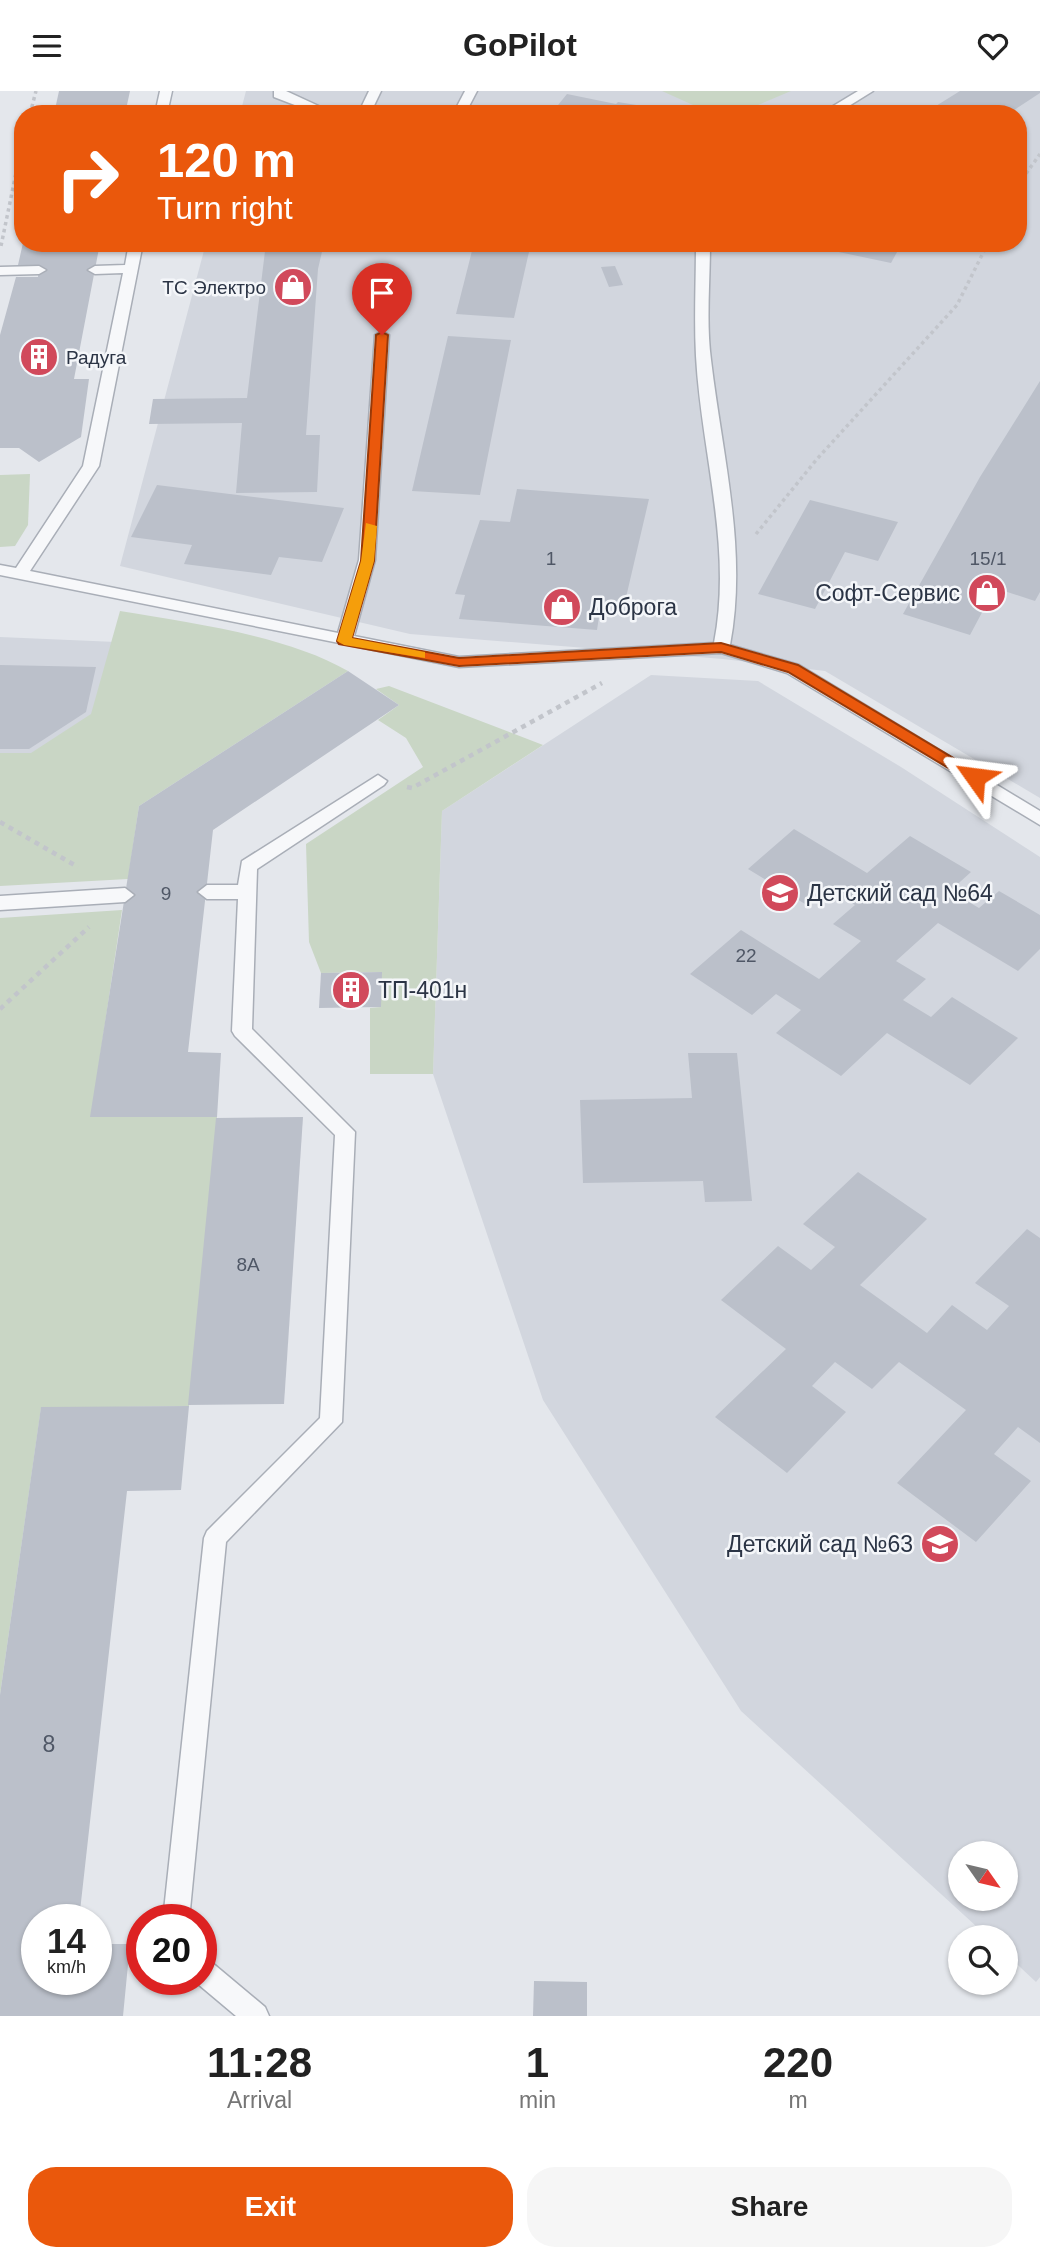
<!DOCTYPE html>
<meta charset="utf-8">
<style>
:root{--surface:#fff;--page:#f6f6f6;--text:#222;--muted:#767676;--accent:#ea580c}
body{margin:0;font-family:Arial,sans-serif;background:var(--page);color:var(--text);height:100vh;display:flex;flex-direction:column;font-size:26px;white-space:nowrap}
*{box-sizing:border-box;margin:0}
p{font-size:23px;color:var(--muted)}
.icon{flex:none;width:38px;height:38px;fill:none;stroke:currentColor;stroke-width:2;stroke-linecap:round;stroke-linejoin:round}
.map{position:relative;height:1925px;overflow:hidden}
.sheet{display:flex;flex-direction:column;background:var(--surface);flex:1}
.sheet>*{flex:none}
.guide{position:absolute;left:14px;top:14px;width:1013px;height:147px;border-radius:28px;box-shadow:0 2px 5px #0004;background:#ea580c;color:#fff;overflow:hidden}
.needle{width:46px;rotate:124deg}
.buttons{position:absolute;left:948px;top:1750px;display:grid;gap:14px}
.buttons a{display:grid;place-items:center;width:70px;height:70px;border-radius:50%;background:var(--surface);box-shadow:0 2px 5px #0004;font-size:35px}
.speed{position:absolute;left:21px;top:1813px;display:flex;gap:14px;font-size:35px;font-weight:700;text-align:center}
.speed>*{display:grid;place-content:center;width:91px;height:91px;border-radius:50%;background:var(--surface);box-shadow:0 2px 5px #0004;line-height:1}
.speed small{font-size:18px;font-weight:400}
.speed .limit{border:10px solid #d22;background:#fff;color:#111}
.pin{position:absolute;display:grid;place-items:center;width:60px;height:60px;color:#fff;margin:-72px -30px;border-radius:50% 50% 50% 0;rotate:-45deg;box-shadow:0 0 7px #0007}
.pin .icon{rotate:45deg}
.me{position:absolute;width:77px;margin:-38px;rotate:301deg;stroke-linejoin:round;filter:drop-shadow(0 0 5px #0008)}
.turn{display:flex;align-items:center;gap:24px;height:147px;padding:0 28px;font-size:32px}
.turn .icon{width:91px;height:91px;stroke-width:2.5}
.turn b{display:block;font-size:49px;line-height:60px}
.eta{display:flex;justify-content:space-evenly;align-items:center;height:119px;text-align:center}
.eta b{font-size:42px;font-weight:600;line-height:49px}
.button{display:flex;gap:14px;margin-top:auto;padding:14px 28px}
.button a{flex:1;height:80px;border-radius:28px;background:var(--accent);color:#fff;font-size:28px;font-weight:600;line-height:80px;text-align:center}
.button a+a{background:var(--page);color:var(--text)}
header{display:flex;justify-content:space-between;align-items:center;height:91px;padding:0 28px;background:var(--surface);font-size:32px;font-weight:600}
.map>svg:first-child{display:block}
</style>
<header><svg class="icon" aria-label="menu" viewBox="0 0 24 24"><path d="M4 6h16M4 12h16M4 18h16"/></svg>GoPilot<svg class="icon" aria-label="heart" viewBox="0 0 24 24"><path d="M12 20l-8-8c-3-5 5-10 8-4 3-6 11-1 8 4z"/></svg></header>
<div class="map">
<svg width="1040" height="1925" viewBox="0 0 1040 1925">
<rect width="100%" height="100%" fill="#e4e7ec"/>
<g fill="#d2d6de" fill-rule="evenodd">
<polygon points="246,0 1040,0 1040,707 825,580 723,568 410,543 120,475 206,152 1018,152 1018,23 240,23"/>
<polygon points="0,546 162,553 133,644 0,684"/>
<path d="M651,584L758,590L901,676L1040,766V1886L1036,1891L1006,1863V1846H988L741,1620L543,1309L433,983L442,720ZM961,1762H1006V1808H961Z"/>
</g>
<g fill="#c9d6c5">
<polygon points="662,0 791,0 737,23 713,23"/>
<polygon points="30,383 28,434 15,455 0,456 0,384"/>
<path d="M120,520C191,532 285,544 348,580L139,715L128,788L0,795V662H31L91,623Z"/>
<polygon points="389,595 543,654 442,720 433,983 370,983 370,917 381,916 381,881 321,882 309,851 306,753 423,676 406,647 378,629 399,614 376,598"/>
<polygon points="122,819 91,1026 217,1026 189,1315 41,1317 0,1604 0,827"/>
</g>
<g fill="#bbc0ca">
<polygon points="59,0 130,0 125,23 54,23"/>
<polygon points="960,0 1040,0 1040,2 1008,23 923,23"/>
<polygon points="567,3 616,13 618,11 661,18 658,23 584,20 572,23 554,19"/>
<polygon points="23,152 100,152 74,288 89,288 81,346 39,371 19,357 0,357 0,244 16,186 38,186 39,174 18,174"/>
<polygon points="266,152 324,152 318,178 306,344 320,344 317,401 236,402 242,332 149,333 153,308 247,307"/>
<polygon points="474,152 531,152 514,227 456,223"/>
<polygon points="818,152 902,152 891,172 815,156"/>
<polygon points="615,175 623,194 609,196 601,176"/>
<polygon points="448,245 511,249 480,404 412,400"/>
<polygon points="1040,290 1040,501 1035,510 995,497 970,544 903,523 980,386"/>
<polygon points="157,394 344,417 322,471 279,466 271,484 184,473 192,454 131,446"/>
<polygon points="517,398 649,408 624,515 601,513 597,539 459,528 465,504 455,503 480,429 510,431"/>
<polygon points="810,409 898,431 878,470 845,461 815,518 758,503"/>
<polygon points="0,574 96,576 86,621 29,658 0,658"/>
<polygon points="348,580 399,614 213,739 188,961 221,962 217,1026 90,1026 139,715"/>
<polygon points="794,738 867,782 910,745 971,781 950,800 979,817 999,800 1040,824 1040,858 1018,880 938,832 896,870 926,888 903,909 931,926 952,906 1018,947 970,994 887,942 841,985 776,942 801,919 776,903 752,924 690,883 741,839 819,888 861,850 833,833 855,814 825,795 805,813 748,778"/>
<polygon points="382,881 381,916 319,917 321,882"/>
<polygon points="688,962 737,962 752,1110 705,1111 703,1090 583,1092 580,1009 692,1007"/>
<polygon points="303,1026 284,1313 188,1314 216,1027"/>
<polygon points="858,1081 927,1128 860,1194 927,1242 952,1214 987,1239 1009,1215 975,1192 1027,1138 1040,1147 1040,1352 1018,1336 994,1363 1031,1390 976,1451 897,1392 966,1319 899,1271 872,1298 835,1271 812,1295 846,1321 787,1382 715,1326 786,1258 721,1209 778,1155 811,1179 835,1156 803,1133"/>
<polygon points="189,1315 181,1399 127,1400 79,1829 37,1829 37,1888 96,1888 96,1853 130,1853 123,1925 0,1925 0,1604 41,1316"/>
<polygon points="534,1890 587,1891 587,1925 533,1925"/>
</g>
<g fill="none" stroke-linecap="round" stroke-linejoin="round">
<defs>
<g id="service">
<polygon points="160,0 172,0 167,23 155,23"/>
<polygon points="274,0 286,0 336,23 318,23 274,6"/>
<polygon points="369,0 381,0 370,23 358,23"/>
<polygon points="465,0 477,0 465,23 453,23"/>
<polygon points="858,0 873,0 836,23 820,23"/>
<path d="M129,152H143L99,375L30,480L338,542L359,469L375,244L382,240L389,244L375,469L354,545L459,566L714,552C733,456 701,361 696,265C694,228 696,190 696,152H710C710,191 706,231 711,269C722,363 748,460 730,554L799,574L1040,720V734L787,582L721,562L459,576L0,484V474L16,477L83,375L123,182L95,183L88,179L95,175L125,174Z"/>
<polygon points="0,176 39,175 46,179 39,183 0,184"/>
<polygon points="378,684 387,690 384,694 257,778 252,938 355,1041 342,1331 226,1451 189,1829 163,1829 204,1447 207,1440 320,1327 335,1044 235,945 232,940 238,808 207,808 198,801 207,794 238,794 242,770"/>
<polygon points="125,797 134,804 125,811 0,819 0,805"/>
<polygon points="201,1866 210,1870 265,1916 269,1925 236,1925 192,1888 201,1888"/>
</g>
</defs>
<use href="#service" stroke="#a9aeb7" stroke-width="3"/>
<g stroke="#c2c5cb" stroke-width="3.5" stroke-dasharray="3.5 3.5" stroke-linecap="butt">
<polyline points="30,23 36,0"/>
<polyline points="1018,94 1040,63"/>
<polyline points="1,155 23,48"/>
<polyline points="756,443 817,368 957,214 988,152"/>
</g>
<g stroke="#c2c5cb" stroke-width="4.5" stroke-dasharray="5 5" stroke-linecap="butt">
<polyline points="407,696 412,697 602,592"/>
<polyline points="0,731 78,776"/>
<polyline points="0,918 89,836"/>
</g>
<use href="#service" fill="#f7f8fa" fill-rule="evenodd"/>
</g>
<polygon fill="#ea580c" stroke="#983908" stroke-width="2" points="382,241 388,244 374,470 352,547 459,567 721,552 798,574 980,683 980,690 970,690 788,581 721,561 459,575 339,553 337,550 361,470 376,244"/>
<polygon fill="#f59e0b" points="366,432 377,435 374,470 352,547 425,561 425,567 344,554 337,550 361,470"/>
<defs>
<symbol id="shop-disc" viewBox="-11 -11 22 22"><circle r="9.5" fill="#d1495b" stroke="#f4f6f9"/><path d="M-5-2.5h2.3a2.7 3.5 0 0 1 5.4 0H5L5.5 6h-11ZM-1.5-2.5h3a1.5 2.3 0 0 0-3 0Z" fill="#fff"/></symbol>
<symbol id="building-disc" viewBox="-11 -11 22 22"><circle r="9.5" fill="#d1495b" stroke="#f4f6f9"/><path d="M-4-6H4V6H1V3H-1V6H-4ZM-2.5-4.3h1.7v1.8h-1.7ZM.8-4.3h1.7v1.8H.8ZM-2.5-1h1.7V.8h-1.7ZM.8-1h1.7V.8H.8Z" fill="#fff"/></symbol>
<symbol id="school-disc" viewBox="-11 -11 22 22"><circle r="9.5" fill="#d1495b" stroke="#f4f6f9"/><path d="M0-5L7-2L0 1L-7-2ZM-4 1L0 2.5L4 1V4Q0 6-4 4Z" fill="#fff"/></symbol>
</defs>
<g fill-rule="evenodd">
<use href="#shop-disc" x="271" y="174" width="44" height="44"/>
<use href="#building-disc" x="17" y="244" width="44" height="44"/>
<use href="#shop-disc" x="965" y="480" width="44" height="44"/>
<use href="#shop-disc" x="540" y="494" width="44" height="44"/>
<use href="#school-disc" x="758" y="780" width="44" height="44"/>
<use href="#building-disc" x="329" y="877" width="44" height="44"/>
<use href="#school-disc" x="918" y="1431" width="44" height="44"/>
</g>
<g text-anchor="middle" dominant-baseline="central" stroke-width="5" stroke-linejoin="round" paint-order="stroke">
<g font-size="19" fill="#2b3445" stroke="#f4f6f9" text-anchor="end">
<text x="266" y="196">ТС Электро</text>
<text x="66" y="266" text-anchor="start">Радуга</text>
</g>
<g font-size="19" fill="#4f5766">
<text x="551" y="467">1</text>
<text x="988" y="467">15/1</text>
<text x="166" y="802">9</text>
<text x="746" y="864">22</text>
<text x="248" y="1173">8А</text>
</g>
<g font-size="23" fill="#2b3445" stroke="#f4f6f9" text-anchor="start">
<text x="960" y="502" text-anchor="end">Софт-Сервис</text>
<text x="589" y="516">Доброга</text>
<text x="807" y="802">Детский сад №64</text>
<text x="378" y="899">ТП-401н</text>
<text x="913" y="1453" text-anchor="end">Детский сад №63</text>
</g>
<g font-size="23" fill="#4f5766">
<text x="49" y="1653">8</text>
</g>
</g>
</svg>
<div class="buttons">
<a><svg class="needle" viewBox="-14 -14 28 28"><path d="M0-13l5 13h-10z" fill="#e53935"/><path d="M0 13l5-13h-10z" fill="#767676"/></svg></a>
<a><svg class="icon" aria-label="search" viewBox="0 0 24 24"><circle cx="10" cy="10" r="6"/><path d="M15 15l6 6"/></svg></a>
</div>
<div class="speed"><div>14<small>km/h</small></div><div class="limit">20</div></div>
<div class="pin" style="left:382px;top:244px;background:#d93025"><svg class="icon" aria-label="arrive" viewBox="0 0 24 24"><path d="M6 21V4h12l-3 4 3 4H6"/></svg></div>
<svg class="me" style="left:975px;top:686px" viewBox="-20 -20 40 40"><path d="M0-17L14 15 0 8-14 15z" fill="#ea580c" stroke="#fff" stroke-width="4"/></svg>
<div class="guide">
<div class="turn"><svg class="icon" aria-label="right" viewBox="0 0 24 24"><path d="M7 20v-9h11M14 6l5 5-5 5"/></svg><div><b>120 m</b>Turn right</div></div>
</div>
</div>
<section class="sheet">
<div class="eta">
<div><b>11:28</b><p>Arrival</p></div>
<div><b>1</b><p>min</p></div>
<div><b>220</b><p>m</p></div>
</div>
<div class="button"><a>Exit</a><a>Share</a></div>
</section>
